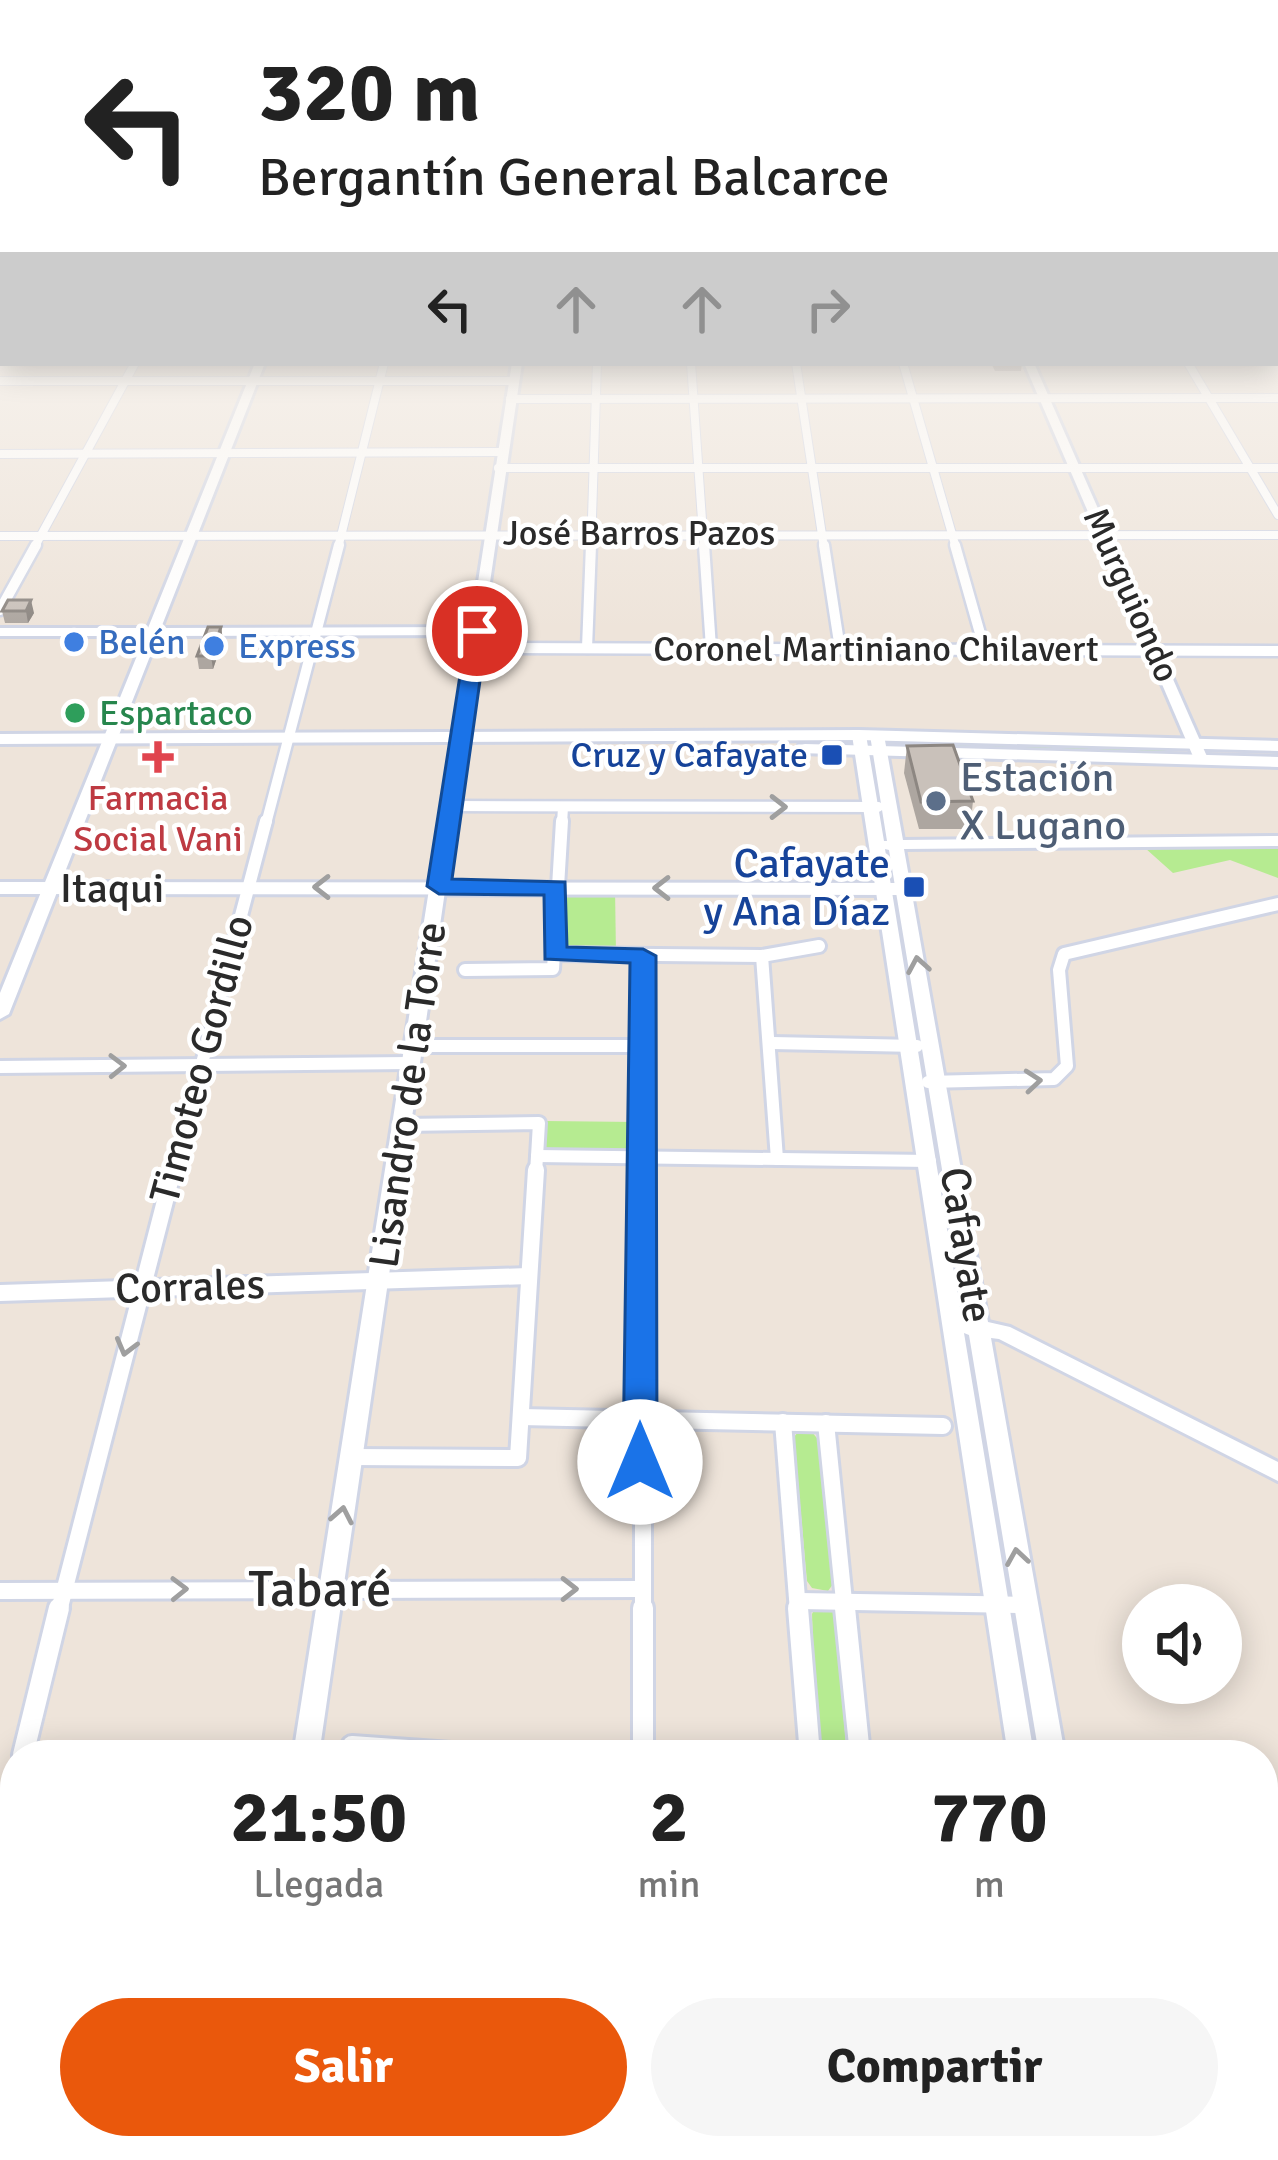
<!DOCTYPE html>
<html lang="es">
<meta charset="utf-8">
<style>
:root{--surface:#fff;--page:#f6f6f6;--text:#222;--muted:#767676;--accent:#ea580c}
body{margin:0;font-family:Signika,sans-serif;background:var(--page);color:var(--text);height:100vh;display:flex;flex-direction:column;font-size:45px;white-space:nowrap}
*{box-sizing:border-box;margin:0}
p{font-size:39px;color:var(--muted)}
.icon{flex:none;width:66px;height:66px;fill:none;stroke:currentColor;stroke-width:2;stroke-linecap:round;stroke-linejoin:round}
.map{position:relative;flex:1;overflow:hidden}
.details{position:absolute;left:0px;top:1740px;width:1278px;height:420px;display:flex;flex-direction:column;background:var(--surface);border-radius:48px 48px 0 0;box-shadow:0 6px 30px #0003}
.details>*{flex:none}
.banner{position:absolute;left:0px;top:0px;width:1278px;height:366px;box-shadow:0 6px 30px #0003;background:#fff;color:var(--text);overflow:hidden}
.tools{position:absolute;left:1122px;top:1584px;display:grid;gap:24px}
.tools a{display:grid;place-items:center;width:120px;height:120px;border-radius:50%;background:var(--surface);box-shadow:0 6px 30px #0003;font-size:60px}
.pin{position:absolute;display:grid;place-items:center;width:102px;height:102px;color:#fff;margin:-51px;border:6px solid #fff;border-radius:50%;box-shadow:0 3px 12px #0007}
.me{position:absolute;width:132px;margin:-66px;rotate:0deg;stroke-linejoin:round;filter:drop-shadow(0 0 9px #0008)}
.turn{display:flex;align-items:center;gap:42px;height:252px;padding:0 60px;font-size:54px}
.turn .icon{width:156px;height:156px;stroke-width:2.5}
.turn b{display:block;font-size:84px;line-height:102px}
.lanes{display:flex;align-items:center;height:114px;padding:0 60px;background:#0003;justify-content:center;gap:60px;direction:ltr}
.lanes .off{opacity:.35}
.eta{display:flex;justify-content:space-evenly;align-items:center;height:204px;text-align:center}
.eta b{font-size:72px;font-weight:700;line-height:84px}
.action{display:flex;gap:24px;margin-top:auto;padding:24px 60px}
.action a{flex:1;height:138px;border-radius:72px;background:var(--accent);color:#fff;font-size:48px;font-weight:700;line-height:138px;text-align:center}
.action a+a{background:var(--page);color:var(--text)}
.map>svg:first-child{display:block}
</style>
<div class="map">
<svg width="1278" height="2160" viewBox="0 0 1278 2160">
<rect width="100%" height="100%" fill="#eee4da"/>
<polygon fill="#dedce5" points="0,2043 15,2043 15,2145 210,2145 207,2160 0,2160"/>
<g fill="#b6eb91">
<polygon points="900,739 1166,748 1169,757 900,746"/>
<polygon points="1145,848 1278,848 1278,878 1230,860 1173,873"/>
<polygon points="557,888 615,888 616,955 554,954"/>
<polygon points="545,1121 636,1122 638,1152 546,1152"/>
<polygon points="798,1432 812,1432 820,1442 836,1580 828,1591 812,1588 807,1581 794,1437"/>
<polygon points="829,1607 834,1611 847,1755 817,1755 812,1614 815,1608"/>
<polygon points="1263,2130 1278,2140 1274,2160 1146,2160 1144,2145 1263,2145"/>
</g>
<g fill="none" stroke-linecap="round" stroke-linejoin="round">
<defs>
<g id="minor-far4">
<polyline points="691,363 704,548"/>
<polyline points="796,363 824,548"/>
<polyline points="903,363 956,548"/>
<polyline points="1188,363 1278,515"/>
<polyline points="0,381 513,381"/>
<polyline points="510,399 1278,398"/>
<polyline points="0,454 499,452"/>
<polyline points="498,468 1278,468"/>
<polyline points="0,536 1278,535"/>
<polyline points="34,548 135,363"/>
<polyline points="338,548 384,363"/>
<polyline points="591,548 597,363"/>
</g>
<g id="minor-far3">
<polyline points="704,545 711,648"/>
<polyline points="824,545 840,649"/>
<polyline points="955,545 985,651"/>
<polyline points="0,610 36,545"/>
<polyline points="475,648 1278,651"/>
<polyline points="587,648 591,545"/>
<polyline points="451,806 878,807"/>
<polyline points="266,824 339,545"/>
<polyline points="562,824 563,807"/>
</g>
<g id="minor-far2">
<polyline points="0,888 905,889"/>
<polyline points="554,954 762,956 819,946"/>
<polyline points="643,956 643,1173"/>
<polyline points="762,956 777,1159"/>
<polyline points="465,970 553,969 562,821"/>
<polyline points="772,1043 917,1046"/>
<polyline points="412,1046 642,1046"/>
<polyline points="0,1067 410,1063"/>
<polyline points="928,1082 1054,1079 1067,1066 1059,970 1064,954 1278,904"/>
<polyline points="402,1125 539,1123 536,1173"/>
<polyline points="537,1156 930,1161"/>
<polyline points="173,1173 266,821"/>
</g>
<g id="minor-far1">
<polyline points="643,1170 643,1611"/>
<polyline points="0,1293 528,1276"/>
<polyline points="521,1417 943,1426"/>
<polyline points="783,1422 798,1611"/>
<polyline points="826,1423 845,1611"/>
<polyline points="353,1457 518,1458 536,1170"/>
<polyline points="0,1591 640,1589"/>
<polyline points="800,1601 1025,1605"/>
<polyline points="59,1611 173,1170"/>
</g>
<g id="minor">
<polyline points="643,1608 643,1755"/>
<polyline points="798,1608 810,1755"/>
<polyline points="845,1608 860,1755"/>
<polyline points="352,1746 479,1755"/>
<polyline points="23,1755 59,1608"/>
<polyline points="0,1849 15,1787"/>
<polyline points="0,2026 15,2025"/>
<polyline points="527,2145 527,2160"/>
<polyline points="727,2145 728,2160"/>
<polyline points="472,2160 473,2145"/>
</g>
<g id="tertiary">
<polygon points="255,363 265,363 161,628 471,627 512,363 522,363 319,1755 293,1755 469,635 158,636 9,1014 0,1019 0,993 145,636 0,636 0,628 148,628"/>
<polygon points="1024,363 1034,363 1209,761 1207,764 1197,764 1195,761"/>
<path d="M859,731L866,735L884,841H887L870,735L877,731L884,735L903,840L1278,836V846L904,849L988,1322L1010,1327L1278,1462V1481L999,1339L991,1338L1065,1755H1039L969,1335L964,1333L1034,1755H1008L852,735ZM885,849L889,850L967,1320L962,1321Z"/>
<polygon points="1263,2093 1278,2100 1278,2132 1263,2125"/>
<polygon points="231,2145 261,2145 259,2160 229,2160"/>
<polygon points="1077,2145 1137,2145 1139,2160 1080,2160"/>
</g>
<g id="secondary">
<polygon points="859,730 1278,741 1278,751 859,740 0,744 0,734"/>
<polygon points="805,744 1278,757 1278,767 799,753 799,745"/>
</g>
</defs>
<use href="#minor-far4" stroke="#d0d5e5" stroke-width="10"/>
<use href="#minor-far3" stroke="#d0d5e5" stroke-width="15"/>
<use href="#minor-far2" stroke="#d0d5e5" stroke-width="18"/>
<use href="#minor-far1" stroke="#d0d5e5" stroke-width="22"/>
<use href="#minor" stroke="#d0d5e5" stroke-width="26"/>
<use href="#tertiary" stroke="#d0d5e5" stroke-width="6"/>
<use href="#secondary" stroke="#d0d5e5" stroke-width="6"/>
<use href="#minor-far4" stroke="#fff" stroke-width="8"/>
<use href="#minor-far3" stroke="#fff" stroke-width="10"/>
<use href="#minor-far2" stroke="#fff" stroke-width="12"/>
<use href="#minor-far1" stroke="#fff" stroke-width="16"/>
<use href="#minor" stroke="#fff" stroke-width="20"/>
<use href="#tertiary" fill="#fff" fill-rule="evenodd"/>
<use href="#secondary" fill="#fff" fill-rule="evenodd"/>
</g>
<g fill="#ada6a0">
<polygon points="991,363 1022,363 1021,371 995,371"/>
<polygon points="8,600 34,613 28,623 5,623 2,611"/>
<polygon points="221,627 223,640 213,669 199,669 197,656"/>
<polygon points="907,746 973,801 970,829 919,829 904,773"/>
</g>
<g fill="#8d8782">
<polygon points="31,600 34,613 28,623 26,611"/>
<polygon points="221,627 223,640 213,669 211,656"/>
</g>
<g fill="#c9c1ba" stroke="#8d8782" stroke-width="3">
<polygon points="8,600 31,600 26,611 2,611"/>
<polygon points="208,627 221,627 211,656 197,656"/>
<polygon points="953,745 973,801 921,802 907,746"/>
</g>
<defs><path id="oneway-chevron" d="M-2-3.5L2.5 0L-2 3.5" fill="none" stroke-width="1.6" stroke-linecap="round" stroke-linejoin="round" transform="scale(3)"/></defs>
<g stroke="#9f9f9f">
<use href="#oneway-chevron" transform="translate(778 807)"/>
<use href="#oneway-chevron" transform="translate(322 887) rotate(180)"/>
<use href="#oneway-chevron" transform="translate(662 888) rotate(-180)"/>
<use href="#oneway-chevron" transform="translate(918 965) rotate(-100)"/>
<use href="#oneway-chevron" transform="translate(117 1066) rotate(-1)"/>
<use href="#oneway-chevron" transform="translate(1033 1081) rotate(-5)"/>
<use href="#oneway-chevron" transform="translate(126 1347) rotate(105)"/>
<use href="#oneway-chevron" transform="translate(342 1515) rotate(-79)"/>
<use href="#oneway-chevron" transform="translate(1017 1557) rotate(-99)"/>
<use href="#oneway-chevron" transform="translate(179 1589) rotate(-1)"/>
<use href="#oneway-chevron" transform="translate(569 1589)"/>
</g>
<linearGradient id="sky" x2="0" y2="1"><stop stop-color="#72c5f0"/><stop offset="0.52" stop-color="#f7f3ee"/><stop offset="1" stop-color="#f7f3ee" stop-opacity="0"/></linearGradient>
<rect width="1278" height="629" fill="url(#sky)"/>
<polygon fill="#1a73e8" stroke="#114b97" stroke-width="3" points="477,625 487,631 452,879 565,882 567,947 643,949 656,956 657,1462 652,1472 628,1472 623,1462 630,963 545,959 544,895 439,894 427,886 467,631"/>
<g fill="#3f7fe0" stroke="#fff" stroke-width="4.5">
<circle cx="74" cy="642" r="12"/>
<circle cx="214" cy="646" r="12"/>
</g>
<circle fill="#2e9e5b" stroke="#fff" stroke-width="4.5" cx="75" cy="713" r="12"/>
<g fill="#1a4fb4" stroke="#fff" stroke-width="4.5">
<rect x="820" y="743" width="24" height="24" rx="6"/>
<rect x="902" y="875" width="24" height="24" rx="6"/>
</g>
<path fill="#e0444e" stroke="#fff" stroke-width="4.5" d="M152 739h12v12h12v12h-12v12h-12v-12h-12v-12h12z"/>
<circle fill="#5c6f8a" stroke="#fff" stroke-width="4.5" cx="936" cy="801" r="12"/>
<g text-anchor="middle" dominant-baseline="central" stroke-width="9" stroke-linejoin="round" paint-order="stroke">
<g font-size="36" fill="#2a2a2a" stroke="#fff">
<text x="639" y="533">José Barros Pazos</text>
<text transform="translate(1131 595) rotate(66)">Murguiondo</text>
<text x="876" y="649">Coronel Martiniano Chilavert</text>
</g>
<g font-size="36" fill="#366cbe" stroke="#fff" text-anchor="start">
<text x="98" y="642">Belén</text>
<text x="238" y="646">Express</text>
</g>
<g font-size="36" fill="#27864d" stroke="#fff" text-anchor="start">
<text x="99" y="713">Espartaco</text>
</g>
<g font-size="36" fill="#164399" stroke="#fff" text-anchor="end">
<text x="808" y="755">Cruz y Cafayate</text>
</g>
<g font-size="36" fill="#be3a42" stroke="#fff">
<text x="158" y="798">Farmacia<tspan x="158" dy="41">Social Vani</tspan></text>
</g>
<g font-size="42" fill="#4e5e75" stroke="#fff" text-anchor="start">
<text x="960" y="777">Estación<tspan x="960" dy="48">X Lugano</tspan></text>
</g>
<g font-size="42" fill="#164399" stroke="#fff" text-anchor="end">
<text x="890" y="863">Cafayate<tspan x="890" dy="48">y Ana Díaz</tspan></text>
</g>
<g font-size="42" fill="#2a2a2a" stroke="#fff">
<text x="112" y="888">Itaqui</text>
<text transform="translate(202 1059) rotate(-75)">Timoteo Gordillo</text>
<text transform="translate(408 1095) rotate(-82)">Lisandro de la Torre</text>
<text transform="translate(966 1245) rotate(81)">Cafayate</text>
<text transform="translate(190 1287) rotate(-2)">Corrales</text>
</g>
<g font-size="51" fill="#2a2a2a" stroke="#fff">
<text x="320" y="1589">Tabaré</text>
</g>
</g>
</svg>
<div class="tools">
<a><svg class="icon" aria-label="sound" viewBox="0 0 24 24"><path d="M4 9h4l5-4v14l-5-4H4zM17 9q2 3 0 6"/></svg></a>
</div>
<div class="pin" style="left:477px;top:631px;background:#d93025"><svg class="icon" aria-label="arrive" viewBox="0 0 24 24"><path d="M6 21V4h12l-3 4 3 4H6"/></svg></div>
<svg class="me" style="left:640px;top:1462px" viewBox="-20 -20 40 40"><circle r="19" fill="#fff"/><path d="M0-13L10 11 0 6-10 11z" fill="#1a73e8"/></svg>
<div class="banner">
<div class="turn"><svg class="icon" aria-label="left" viewBox="0 0 24 24"><path d="M17 20v-9H6M10 6l-5 5 5 5"/></svg><div><b>320 m</b>Bergantín General Balcarce</div></div>
<div class="lanes"><svg class="icon" aria-label="left" viewBox="0 0 24 24"><path d="M17 20v-9H6M10 6l-5 5 5 5"/></svg><svg class="icon off" aria-label="ahead" viewBox="0 0 24 24"><path d="M12 20V5M6 11l6-6 6 6"/></svg><svg class="icon off" aria-label="ahead" viewBox="0 0 24 24"><path d="M12 20V5M6 11l6-6 6 6"/></svg><svg class="icon off" aria-label="right" viewBox="0 0 24 24"><path d="M7 20v-9h11M14 6l5 5-5 5"/></svg></div>
</div>
<section class="details">
<div class="eta">
<div><b>21:50</b><p>Llegada</p></div>
<div><b>2</b><p>min</p></div>
<div><b>770</b><p>m</p></div>
</div>
<div class="action"><a>Salir</a><a>Compartir</a></div>
</section>
</div>
